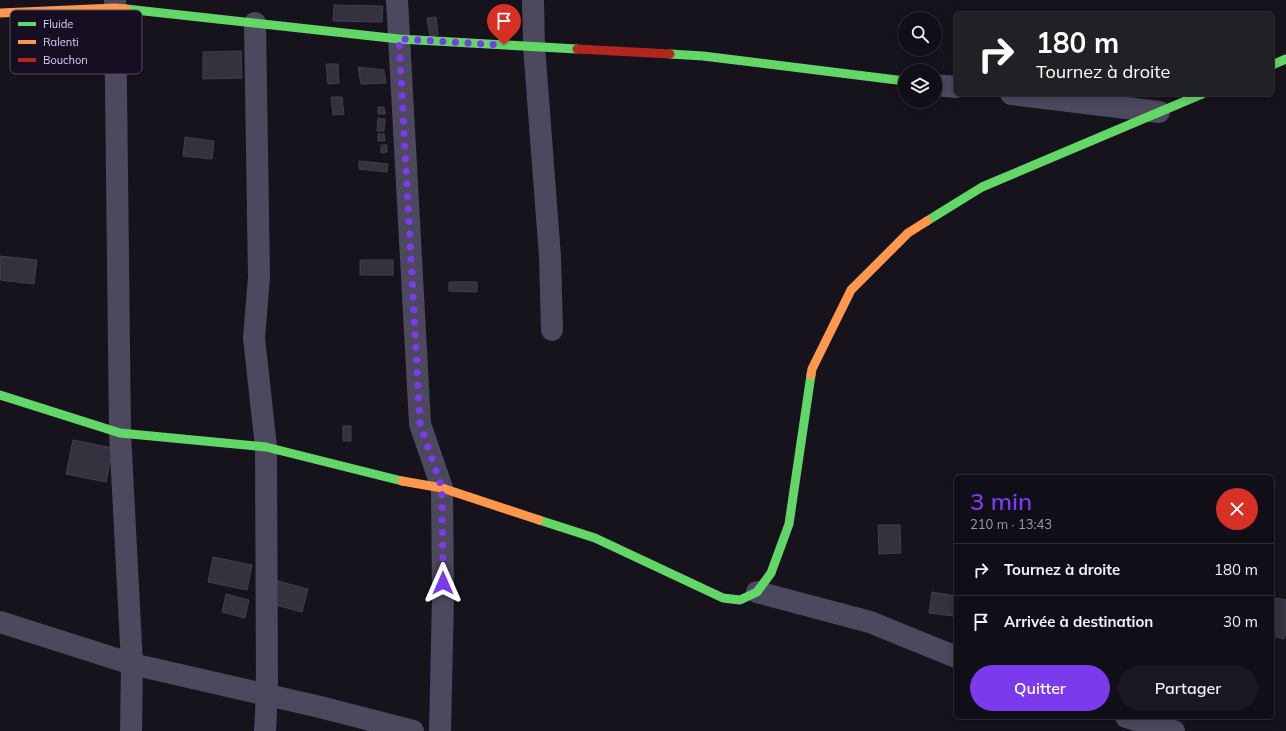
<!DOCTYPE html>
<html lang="fr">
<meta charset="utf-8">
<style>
:root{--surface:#100e16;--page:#19171f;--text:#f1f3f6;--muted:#9c9ca1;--line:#302e35;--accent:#7c3aed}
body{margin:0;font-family:Mulish,sans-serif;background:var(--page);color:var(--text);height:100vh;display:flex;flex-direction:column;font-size:15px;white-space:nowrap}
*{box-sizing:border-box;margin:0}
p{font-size:13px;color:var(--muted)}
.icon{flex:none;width:22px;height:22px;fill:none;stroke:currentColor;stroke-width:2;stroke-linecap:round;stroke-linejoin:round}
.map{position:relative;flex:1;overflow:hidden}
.side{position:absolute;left:954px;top:475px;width:320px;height:244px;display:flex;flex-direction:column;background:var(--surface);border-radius:6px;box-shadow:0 2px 10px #0003,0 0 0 1px var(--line)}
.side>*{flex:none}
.top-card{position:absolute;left:954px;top:12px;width:320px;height:84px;border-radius:6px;box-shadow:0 2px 10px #0003,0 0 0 1px var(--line);background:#202124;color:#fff;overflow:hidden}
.buttons{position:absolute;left:898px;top:12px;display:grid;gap:8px}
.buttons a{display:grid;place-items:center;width:44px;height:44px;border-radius:50%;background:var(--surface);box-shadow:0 2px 10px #0003,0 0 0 1px var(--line);font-size:20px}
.pin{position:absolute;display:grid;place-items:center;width:34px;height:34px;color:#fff;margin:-41px -17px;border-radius:50% 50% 50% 0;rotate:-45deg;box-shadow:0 0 4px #0007}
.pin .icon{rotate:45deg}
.me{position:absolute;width:44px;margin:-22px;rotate:0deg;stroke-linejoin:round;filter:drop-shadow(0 0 3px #0008)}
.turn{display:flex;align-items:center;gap:14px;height:84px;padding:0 16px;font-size:18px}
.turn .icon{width:52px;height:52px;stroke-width:2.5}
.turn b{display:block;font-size:28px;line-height:34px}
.round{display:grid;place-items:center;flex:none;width:42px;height:42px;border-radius:21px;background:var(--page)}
.headline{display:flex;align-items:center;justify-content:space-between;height:68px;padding:0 16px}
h1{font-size:24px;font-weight:600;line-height:30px;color:var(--accent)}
.cta{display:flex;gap:8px;margin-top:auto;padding:8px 16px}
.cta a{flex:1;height:46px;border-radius:24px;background:var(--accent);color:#fff;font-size:16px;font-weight:600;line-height:46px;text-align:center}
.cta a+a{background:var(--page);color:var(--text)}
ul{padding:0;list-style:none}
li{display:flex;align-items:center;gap:12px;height:52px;padding:0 16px;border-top:1px solid var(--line)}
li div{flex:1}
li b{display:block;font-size:15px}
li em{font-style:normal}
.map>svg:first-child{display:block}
</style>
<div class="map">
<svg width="1286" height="731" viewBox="0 0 1286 731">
<rect width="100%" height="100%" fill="#16131d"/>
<g fill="#36313f" stroke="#443d50">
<polygon points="334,5 383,6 382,22 333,21"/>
<polygon points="436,17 438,35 430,37 427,18"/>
<polygon points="241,51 242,78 203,79 203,52"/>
<polygon points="326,64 338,64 339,83 328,84"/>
<polygon points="358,67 384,70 386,83 361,84"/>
<polygon points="331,97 342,97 344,114 333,115"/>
<polygon points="378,107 384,107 385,114 378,114"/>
<polygon points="378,118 385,119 384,131 377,131"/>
<polygon points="378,134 384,134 385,141 378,141"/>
<polygon points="185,137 214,141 212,159 183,156"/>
<polygon points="381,145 387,145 387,152 381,153"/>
<polygon points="359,161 388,164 387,172 359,169"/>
<polygon points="0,256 37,260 34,284 0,280"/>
<rect x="360" y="260" width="33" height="15"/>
<polygon points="449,282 477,282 477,292 449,291"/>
<rect x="343" y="426" width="8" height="15"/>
<polygon points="73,440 113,448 106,482 66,474"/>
<polygon points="878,525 900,525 901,553 879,554"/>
<polygon points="213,557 252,565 247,590 208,582"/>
<polygon points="274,580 308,589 302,612 268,603"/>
<polygon points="932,592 956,596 954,616 929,613"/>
<polygon points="226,594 249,600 245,618 222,612"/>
<polygon points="1272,597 1286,600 1286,633 1284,639 1272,636"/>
</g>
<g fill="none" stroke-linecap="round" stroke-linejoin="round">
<g stroke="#4c485e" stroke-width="22">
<polyline points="115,0 120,433 132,664 131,731"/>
<polyline points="397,0 420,424 442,488 443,598 440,731"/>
<polyline points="533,0 534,46 550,257 552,330"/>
<polyline points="255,23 259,277 254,338 266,447 267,694 265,731"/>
<polyline points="935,85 956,87"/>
<polyline points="1011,94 1159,112"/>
<polyline points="757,592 870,622 956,657"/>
<polyline points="0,622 132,664 320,707 413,731"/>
<polyline points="1126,717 1174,731"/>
</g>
<g stroke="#63d668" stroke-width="9">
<polyline points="126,9 399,39 577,49"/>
<polyline points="670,54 703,56 905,81"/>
<polyline points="1272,65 1286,59"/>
<polyline points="927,221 982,187 1202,94"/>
<polyline points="0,395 120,433 266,447 402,481"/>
<polyline points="539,520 595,538 723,598 740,600 757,592 771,573 789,524 811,375"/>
</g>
<g stroke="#ff974d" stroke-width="9">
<polyline points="0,13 115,8 126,9"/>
<polyline points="811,375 812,369 851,290 908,233 927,221"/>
<polyline points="402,481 442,488 539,520"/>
</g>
<polyline stroke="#b3261e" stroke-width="9" points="577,49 670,54"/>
</g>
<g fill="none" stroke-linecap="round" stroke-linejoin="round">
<polyline stroke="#7c3aed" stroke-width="7" stroke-dasharray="0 12.6" points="443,583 442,488 420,424 399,39 504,45"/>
</g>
<rect x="10" y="10" width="132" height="64" rx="6" fill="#150f21" stroke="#514963" stroke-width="1"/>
<rect x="18" y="22" width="18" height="4" fill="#63d668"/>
<rect x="18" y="40" width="18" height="4" fill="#ff974d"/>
<rect x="18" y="58" width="18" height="4" fill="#b3261e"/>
<g font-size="11" fill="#ded1fd">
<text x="43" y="28">Fluide</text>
<text x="43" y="46">Ralenti</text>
<text x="43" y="64">Bouchon</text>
</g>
</svg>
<div class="buttons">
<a><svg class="icon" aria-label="search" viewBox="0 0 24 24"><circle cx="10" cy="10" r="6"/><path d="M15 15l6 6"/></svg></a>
<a><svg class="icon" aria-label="layers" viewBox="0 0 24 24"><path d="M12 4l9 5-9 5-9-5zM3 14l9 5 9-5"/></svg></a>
</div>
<div class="pin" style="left:504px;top:45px;background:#d93025"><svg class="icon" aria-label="arrive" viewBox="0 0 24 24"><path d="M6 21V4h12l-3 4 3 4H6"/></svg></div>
<svg class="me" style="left:443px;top:583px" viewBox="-20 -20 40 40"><path d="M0-17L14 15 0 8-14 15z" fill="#7c3aed" stroke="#fff" stroke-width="4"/></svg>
<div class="top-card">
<div class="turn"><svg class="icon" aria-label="right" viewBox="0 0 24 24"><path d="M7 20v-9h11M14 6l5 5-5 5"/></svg><div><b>180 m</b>Tournez à droite</div></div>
</div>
<section class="side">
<div class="headline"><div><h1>3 min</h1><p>210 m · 13:43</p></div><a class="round" style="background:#d93025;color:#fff"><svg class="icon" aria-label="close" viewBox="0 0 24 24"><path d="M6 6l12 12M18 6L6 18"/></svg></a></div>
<ul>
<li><svg class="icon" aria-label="right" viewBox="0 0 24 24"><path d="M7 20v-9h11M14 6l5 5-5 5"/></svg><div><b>Tournez à droite</b></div><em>180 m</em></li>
<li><svg class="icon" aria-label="arrive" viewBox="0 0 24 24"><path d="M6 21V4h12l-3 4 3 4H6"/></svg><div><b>Arrivée à destination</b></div><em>30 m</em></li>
</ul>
<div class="cta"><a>Quitter</a><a>Partager</a></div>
</section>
</div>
